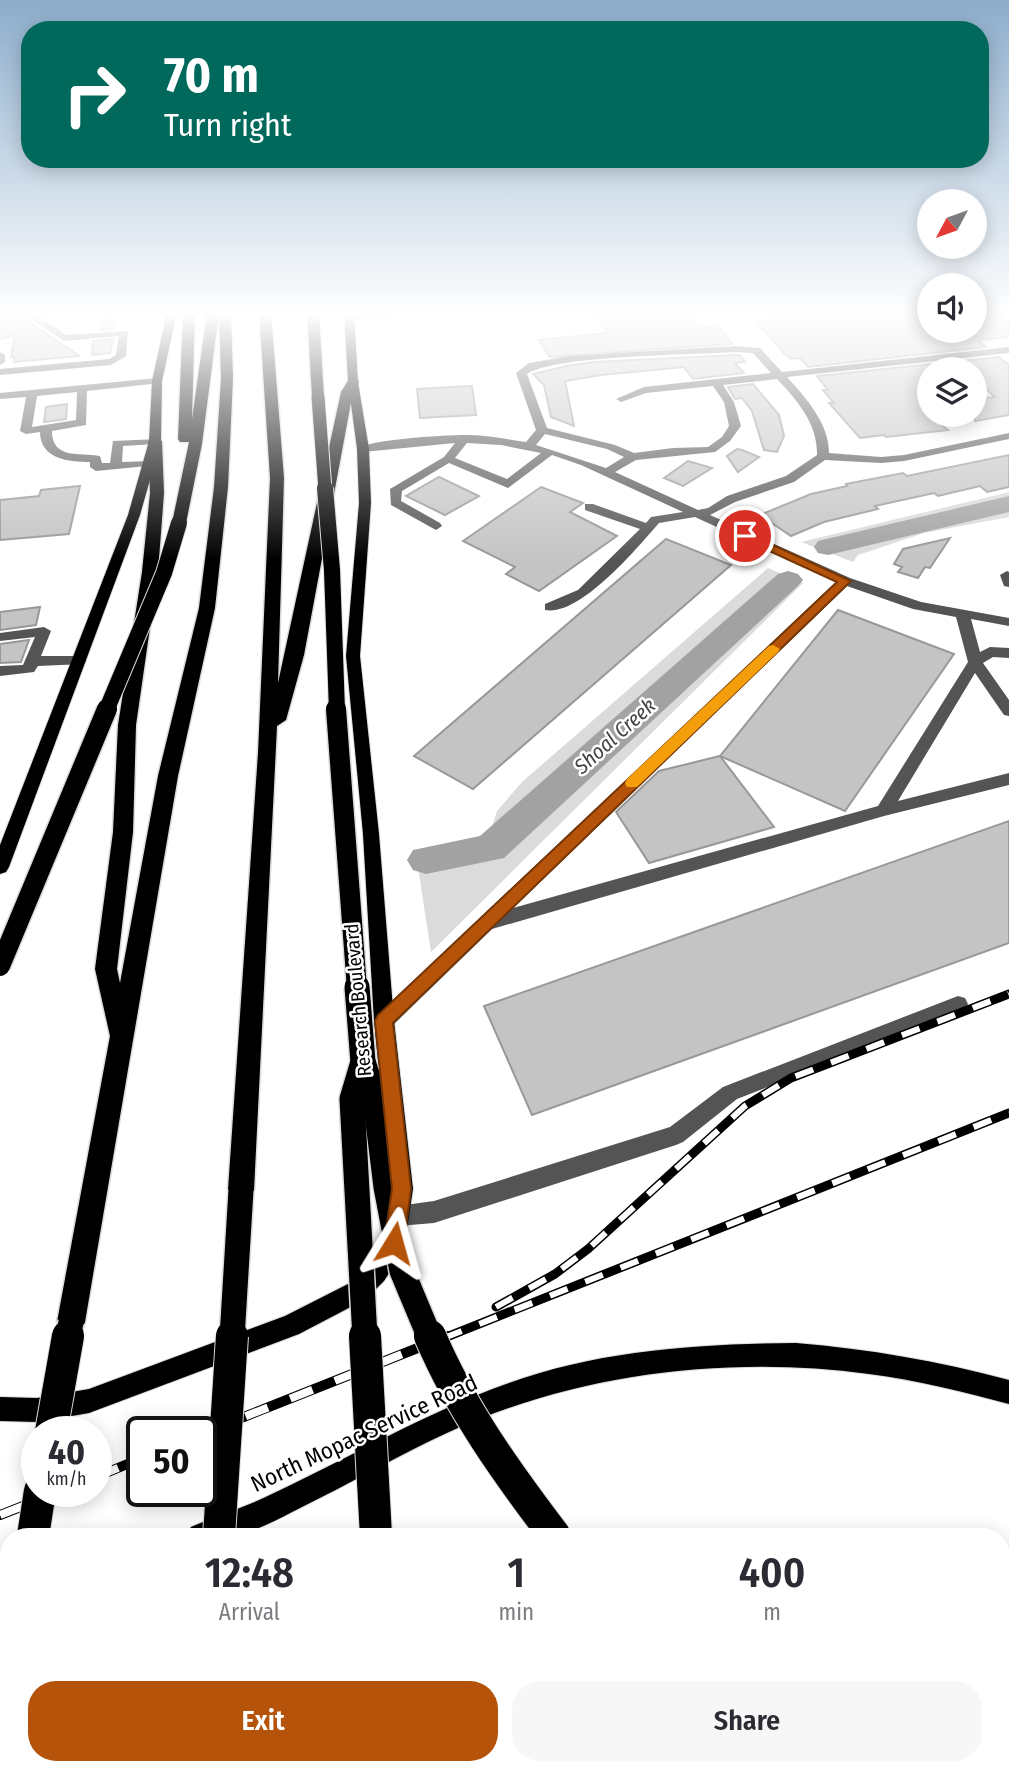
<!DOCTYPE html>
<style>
:root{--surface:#fff;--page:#f7f7f7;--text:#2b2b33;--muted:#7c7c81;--accent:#b45309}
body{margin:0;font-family:"Fira Sans Condensed",sans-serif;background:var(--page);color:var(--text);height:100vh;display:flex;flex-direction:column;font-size:26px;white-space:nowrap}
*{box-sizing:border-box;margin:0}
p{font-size:23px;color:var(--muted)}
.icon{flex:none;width:38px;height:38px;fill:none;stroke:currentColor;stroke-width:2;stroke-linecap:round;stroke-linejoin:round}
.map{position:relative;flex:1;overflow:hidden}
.details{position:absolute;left:0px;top:1528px;width:1010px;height:247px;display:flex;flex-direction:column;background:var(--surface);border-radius:28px 28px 0 0;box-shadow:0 4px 18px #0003}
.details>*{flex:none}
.hud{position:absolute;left:21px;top:21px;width:968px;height:147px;border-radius:28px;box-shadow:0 4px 18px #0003;background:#00695c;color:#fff;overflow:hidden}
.needle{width:46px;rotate:229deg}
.tools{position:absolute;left:917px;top:189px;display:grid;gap:14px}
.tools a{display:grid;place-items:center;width:70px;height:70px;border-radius:50%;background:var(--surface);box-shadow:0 4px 18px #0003;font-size:35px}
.speed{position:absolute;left:21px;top:1416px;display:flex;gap:14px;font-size:35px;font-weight:700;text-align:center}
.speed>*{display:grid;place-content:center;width:91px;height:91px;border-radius:50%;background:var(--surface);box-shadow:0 4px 18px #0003;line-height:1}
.speed small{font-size:18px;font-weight:400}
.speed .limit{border:4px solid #111;border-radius:10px;background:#fff;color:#111}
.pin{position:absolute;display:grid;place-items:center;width:60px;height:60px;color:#fff;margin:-30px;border:4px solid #fff;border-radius:50%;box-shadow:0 2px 7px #0007}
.me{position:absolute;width:77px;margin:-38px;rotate:8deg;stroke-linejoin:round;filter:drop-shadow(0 0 5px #0008)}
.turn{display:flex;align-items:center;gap:24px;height:147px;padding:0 28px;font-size:32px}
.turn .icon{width:91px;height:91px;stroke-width:2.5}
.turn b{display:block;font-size:49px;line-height:60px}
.eta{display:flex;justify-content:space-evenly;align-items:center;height:119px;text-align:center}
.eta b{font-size:42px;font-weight:600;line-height:49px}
.cta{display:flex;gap:14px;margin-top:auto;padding:14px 28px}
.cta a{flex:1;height:80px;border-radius:28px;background:var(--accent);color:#fff;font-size:28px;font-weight:600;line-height:80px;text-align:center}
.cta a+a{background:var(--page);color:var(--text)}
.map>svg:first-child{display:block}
</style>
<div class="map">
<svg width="1009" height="1774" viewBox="0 0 1009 1774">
<rect width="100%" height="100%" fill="#fff"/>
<g fill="#dbdbdb">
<polygon points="1009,492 1009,517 924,533 858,555 853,562 801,542"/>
<polygon points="768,568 803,583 431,952 416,854 470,847 488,839 497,811 522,782"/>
</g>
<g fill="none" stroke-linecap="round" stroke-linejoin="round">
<g fill="#a2a2a2" fill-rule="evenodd">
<polygon points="1009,496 1009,512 828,555 818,553 814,547 818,541"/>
<polygon points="788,571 798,574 803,580 798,586 504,858 426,874 413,870 407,860 413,850 480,836 778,574"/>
</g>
</g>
<g fill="#c4c4c4" stroke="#989898" stroke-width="2">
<polygon points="0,312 16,313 79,356 14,362 14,357 11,357 15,335 0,339"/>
<polygon points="104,312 115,312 114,329 100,330"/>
<polygon points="593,312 687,312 695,324 703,327 719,326 732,344 550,357 539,340 607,333"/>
<polygon points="806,312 929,312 929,331 975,331 975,312 992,312 992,315 1002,315 1009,322 1009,337 978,340 986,347 808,367 800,358 791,359 786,355 756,322 773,320 771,318 780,317 778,314"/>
<polygon points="113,339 110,353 92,355 93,341"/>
<polygon points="735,355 740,355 745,362 735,363 744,373 693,379 684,367 601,375 565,381 574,426 551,417 544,385 533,374 566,366 594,362"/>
<polygon points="999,357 1009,365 1009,415 975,421 975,399 995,397 975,379 975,369 929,369 929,415 948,430 886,437 884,435 860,438 829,403 834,403 823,390 828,390 817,376"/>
<polygon points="753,384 779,415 784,436 777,452 764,450 752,411 742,398 735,399 728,387"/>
<polygon points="472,386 476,415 420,418 417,389"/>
<polygon points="67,404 66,419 44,422 46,407"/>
<polygon points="737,449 742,450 759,457 738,472 727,456"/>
<polygon points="1009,455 1009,487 987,492 980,486 938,496 934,493 875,506 878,509 824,522 791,536 760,515 811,494 847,486 846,484 903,473 907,476"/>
<polygon points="688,461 712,468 683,486 664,478"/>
<polygon points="439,477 479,496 445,515 406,496"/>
<polygon points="80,486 69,534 0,540 0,500 39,496 41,490"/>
<polygon points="541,487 583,503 570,512 617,536 539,591 506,574 515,567 463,541"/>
<polygon points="950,538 930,568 925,567 918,578 898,572 902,567 894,564 903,549"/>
<polygon points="666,539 731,565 473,789 414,756"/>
<polygon points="40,607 36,625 0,630 0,612"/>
<polygon points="838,610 954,654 845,811 720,756"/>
<polygon points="29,640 21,662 0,663 0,644"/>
<polygon points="720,756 774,827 649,863 616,812 659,771"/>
<polygon points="1009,821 1009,943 532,1115 484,1006"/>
</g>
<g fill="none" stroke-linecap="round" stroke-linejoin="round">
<defs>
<g id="major">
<polygon points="167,312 177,312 162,381 161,441 140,515 9,867 6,872 0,874 0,845 128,515 149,441 152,381"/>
<polygon points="344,312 354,312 358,382 369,449 371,503 360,656 379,834 394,1021 413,1189 404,1250 384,1281 366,1299 299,1334 89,1413 37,1422 0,1421 0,1397 37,1398 89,1389 285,1316 350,1283 382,1246 391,1189 374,1021 363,834 346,656 359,503 357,449 348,382"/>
<path d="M796,1343C869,1349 938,1361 1009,1380V1404C963,1392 917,1380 869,1374C729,1355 577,1373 449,1432C399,1455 351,1483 302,1507C282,1517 261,1529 239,1535C225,1540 201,1537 187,1536L191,1527C218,1515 247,1507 274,1493C353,1456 427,1412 509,1383C601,1350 699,1344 796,1343Z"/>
<polygon points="9,1601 9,1629 0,1633 0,1605"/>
</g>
<g id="highway">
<polygon points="183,312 195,312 192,419 207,312 219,312 202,444 186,523 179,527 172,523 189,442 180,442 178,439"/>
<polygon points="219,312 231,312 233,378 228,487 215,608 178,776 85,1322 81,1332 71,1336 61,1332 57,1322 110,1036 95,969 113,832 118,725 142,572 150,493 148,441 155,437 162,441 164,493 158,572 136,725 133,832 117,969 120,983 158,776 199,608 214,487 221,378"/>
<polygon points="259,312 271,312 284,478 278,683 341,392 349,379 357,379 359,382 353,392 304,655 286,720 277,726 254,1190 250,1199 241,1203 232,1199 228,1190 258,753 270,478"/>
<polygon points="307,312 319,312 324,397 318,401 312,397"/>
<polygon points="9,1661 9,1743 0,1746 0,1665"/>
<rect x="187" y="1766" width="36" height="8"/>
<polygon points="362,1766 398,1766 397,1774 361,1774"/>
<polygon points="810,1766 857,1766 861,1774 814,1774"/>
</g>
</defs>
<use href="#major" stroke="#dbdbdb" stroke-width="2"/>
<use href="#highway" stroke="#dbdbdb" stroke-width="3"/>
<g fill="#545454" fill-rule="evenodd">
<polygon points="21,312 33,312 66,335 128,331 126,356 111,365 0,375 0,369 109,359 116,355 119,336 64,341"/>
<polygon points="75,312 86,312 88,315 83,318"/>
<polygon points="376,312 424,312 419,315 349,320 344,317 349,314"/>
<path d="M735,346L760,348L782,372L1009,347V353L787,377C806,398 829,423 829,453L881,457L904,455L1009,433V439L904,461L881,463L825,460L794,482L735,502L710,515L850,578L921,602L1009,618V626L971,619L980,652L990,647L1009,648V658L993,657L983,663L1009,700V716L1004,715L975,673L898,801L1009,773V785L884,816L492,929L391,1027L384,1029L377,1027L374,1021L377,1015L836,582L695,517L659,523C638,547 580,617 545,610V604L578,590L640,529L585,510V504H593L646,523L651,517L683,512L581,465L552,455L508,488L449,463L402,491L401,501L440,523L442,526L436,530L391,505L390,489L444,457L455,443L363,452L357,449C370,439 447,435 466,435C485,435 507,439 526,442L536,430L516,373L529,363L569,356ZM735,352L753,353L771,373L644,387L616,399L621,402L646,393L713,386L724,402L729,426L722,437L708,447L673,448L634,453L615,445L547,428L527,374C555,355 693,355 735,352ZM777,379C797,400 818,424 817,455L786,476L727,496L708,508L698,510L615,472L636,460L715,452L730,441L741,426L734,402L723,385ZM545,434L607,449L624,457L606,468L536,445ZM467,443L501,445L541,453L507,479L455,458ZM847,586L913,609L956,617L968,662L878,806L513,908Z"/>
<polygon points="0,352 5,355 5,362 0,365"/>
<path d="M157,378L162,381L161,383L87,391L86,425L52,431C52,460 80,452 100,456L102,463H110L113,441L159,439L161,441L155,444L123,446L122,462L151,461L153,463L147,466L96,471L90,467V462C69,462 40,459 40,432L26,434L20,431L26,397L0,399V393ZM77,392L76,420L32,427L37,396Z"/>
<polygon points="1007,571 1009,572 1009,587 1004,586 1000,575"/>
<polygon points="44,627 51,631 41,656 79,656 86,661 84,664 38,666 34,672 0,676 0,666 23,665 35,637 0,641 0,633"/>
<polygon points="958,996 965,998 968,1004 965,1010 737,1099 683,1142 676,1145 434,1223 398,1226 390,1223 387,1215 390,1207 434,1201 670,1127 723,1087"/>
</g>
<use href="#major" fill="#000" fill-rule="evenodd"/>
<use href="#highway" fill="#000" fill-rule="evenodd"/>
<defs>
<g id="rail-far1">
<polyline points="496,1307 555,1274 588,1249 745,1106 791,1078 1009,994"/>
<polyline points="444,1338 1009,1113"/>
</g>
<g id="rail">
<polyline points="201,1434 448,1336"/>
<polyline points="96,1477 142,1458"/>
<polyline points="0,1515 61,1491"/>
</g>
</defs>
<use href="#rail-far1" stroke="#000" stroke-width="9"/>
<use href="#rail" stroke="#000" stroke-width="10"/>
<use href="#rail-far1" stroke="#fff" stroke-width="6" stroke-dasharray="19" stroke-linecap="butt"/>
<use href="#rail" stroke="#fff" stroke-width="8" stroke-dasharray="24" stroke-linecap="butt"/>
<defs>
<polyline id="highway-bridge-far4" points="318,397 325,490"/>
<g id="highway-bridge-far3">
<polyline points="325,488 332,570 337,711"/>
<polyline points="106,711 164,573 179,523"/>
</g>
<g id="highway-bridge-far2">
<polyline points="336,709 357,989"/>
<polyline points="0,966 107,709"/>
</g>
<g id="highway-bridge-far1">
<polyline points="357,987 363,1062 375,1098 386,1187 402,1271 430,1338"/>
<polyline points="363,1062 352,1099 365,1338"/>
<polyline points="68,1338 71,1322"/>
<polyline points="232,1338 241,1190"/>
</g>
<g id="highway-bridge">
<polyline points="365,1336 376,1536"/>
<path d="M430,1336C461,1409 507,1473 555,1536"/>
<polyline points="51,1432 68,1336"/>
<polyline points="33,1536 40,1491"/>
<polyline points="219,1536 232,1336"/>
</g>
</defs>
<use href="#highway-bridge-far4" stroke="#dbdbdb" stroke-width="15" stroke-linecap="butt"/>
<use href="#highway-bridge-far3" stroke="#dbdbdb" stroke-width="18" stroke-linecap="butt"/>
<use href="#highway-bridge-far2" stroke="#dbdbdb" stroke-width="23" stroke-linecap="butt"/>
<use href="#highway-bridge-far1" stroke="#dbdbdb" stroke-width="28" stroke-linecap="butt"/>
<use href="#highway-bridge" stroke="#dbdbdb" stroke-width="34" stroke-linecap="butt"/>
<use href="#highway-bridge-far4" stroke="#000" stroke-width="13"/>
<use href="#highway-bridge-far3" stroke="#000" stroke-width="16"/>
<use href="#highway-bridge-far2" stroke="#000" stroke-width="20"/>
<use href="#highway-bridge-far1" stroke="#000" stroke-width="25"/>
<use href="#highway-bridge" stroke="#000" stroke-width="32"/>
</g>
<linearGradient id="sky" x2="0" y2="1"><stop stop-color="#8cadcc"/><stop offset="0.56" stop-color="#fff"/><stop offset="1" stop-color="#fff" stop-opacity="0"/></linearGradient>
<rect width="1009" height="561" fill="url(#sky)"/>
<polygon fill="#b45309" stroke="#753606" stroke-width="2" points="745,532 851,581 393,1023 411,1189 404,1243 401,1250 394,1253 387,1250 384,1243 392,1189 375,1021 378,1015 837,582 741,538 741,533"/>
<polygon fill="#f59e0b" points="773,645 780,649 778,652 637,787 627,787 625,783 627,779 769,646"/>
<g text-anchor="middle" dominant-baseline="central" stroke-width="5" stroke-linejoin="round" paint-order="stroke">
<g font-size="19" fill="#000" stroke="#fff">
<text transform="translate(358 1000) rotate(-95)">Research Boulevard</text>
</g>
<g font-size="21" font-style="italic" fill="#434343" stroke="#fff">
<text transform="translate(615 736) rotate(-42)">Shoal Creek</text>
</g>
<g font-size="23" fill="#000" stroke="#fff">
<text transform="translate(364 1433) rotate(-25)">North Mopac Service Road</text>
</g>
</g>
</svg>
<div class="tools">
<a><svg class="needle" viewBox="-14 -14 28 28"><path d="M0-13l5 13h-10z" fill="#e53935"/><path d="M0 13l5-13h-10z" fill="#7c7c81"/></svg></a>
<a><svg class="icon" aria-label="sound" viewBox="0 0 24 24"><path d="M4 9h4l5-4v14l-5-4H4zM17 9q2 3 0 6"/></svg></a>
<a><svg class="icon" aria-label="layers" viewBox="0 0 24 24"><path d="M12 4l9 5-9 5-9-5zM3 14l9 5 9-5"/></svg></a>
</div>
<div class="speed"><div>40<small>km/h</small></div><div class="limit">50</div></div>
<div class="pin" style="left:745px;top:536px;background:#d93025"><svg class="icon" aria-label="arrive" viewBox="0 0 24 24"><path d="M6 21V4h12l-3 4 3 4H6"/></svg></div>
<svg class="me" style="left:394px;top:1243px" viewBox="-20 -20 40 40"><path d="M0-17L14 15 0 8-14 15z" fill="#b45309" stroke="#fff" stroke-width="4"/></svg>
<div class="hud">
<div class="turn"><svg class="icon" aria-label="right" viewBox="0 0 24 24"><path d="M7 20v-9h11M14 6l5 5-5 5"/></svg><div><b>70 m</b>Turn right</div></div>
</div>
<section class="details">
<div class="eta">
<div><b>12:48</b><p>Arrival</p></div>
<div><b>1</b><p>min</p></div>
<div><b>400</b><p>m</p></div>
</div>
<div class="cta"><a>Exit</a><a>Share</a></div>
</section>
</div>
